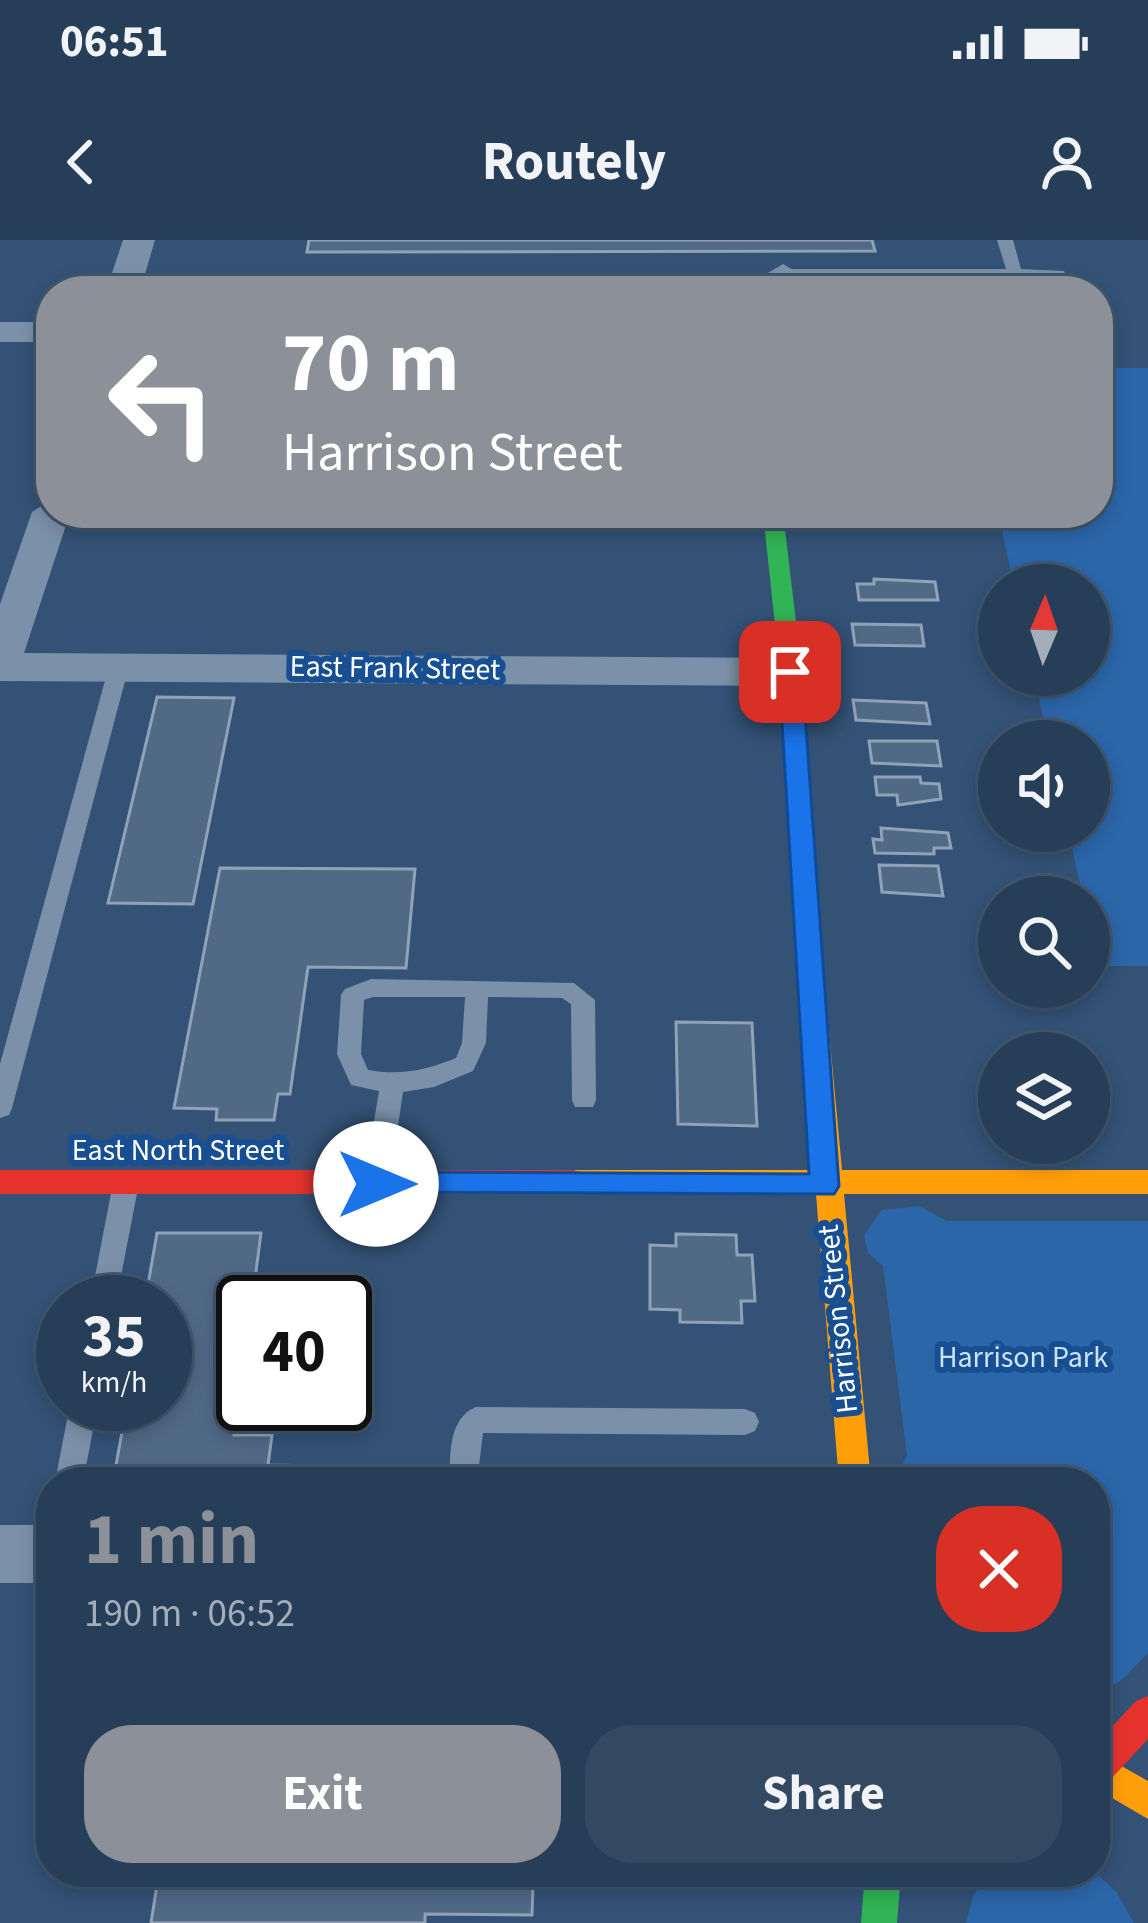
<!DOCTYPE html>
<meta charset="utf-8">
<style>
:root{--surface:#263e58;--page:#324961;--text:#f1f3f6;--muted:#a4aeba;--line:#42576e;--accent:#8c9099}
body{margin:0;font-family:"Source Sans 3",sans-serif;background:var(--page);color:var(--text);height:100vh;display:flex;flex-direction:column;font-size:45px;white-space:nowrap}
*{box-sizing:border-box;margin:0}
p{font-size:39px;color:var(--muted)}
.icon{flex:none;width:66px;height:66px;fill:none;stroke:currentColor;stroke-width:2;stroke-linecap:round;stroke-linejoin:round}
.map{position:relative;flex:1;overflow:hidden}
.side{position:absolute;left:36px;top:1227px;width:1074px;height:420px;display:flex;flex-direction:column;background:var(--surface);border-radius:48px;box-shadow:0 6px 18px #0003,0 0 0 3px var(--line)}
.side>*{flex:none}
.hud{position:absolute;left:36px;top:36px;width:1077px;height:252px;border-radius:48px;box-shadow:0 6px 18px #0003,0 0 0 3px var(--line);background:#8c9099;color:#fff;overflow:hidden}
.needle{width:78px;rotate:2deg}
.tools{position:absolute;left:978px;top:324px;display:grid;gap:24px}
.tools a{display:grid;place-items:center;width:132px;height:132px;border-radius:50%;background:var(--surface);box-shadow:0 6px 18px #0003,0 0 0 3px var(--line);font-size:60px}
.speed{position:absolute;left:36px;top:1035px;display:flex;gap:24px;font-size:60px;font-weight:700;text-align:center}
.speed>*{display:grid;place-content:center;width:156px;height:156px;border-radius:50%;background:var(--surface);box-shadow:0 6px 18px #0003,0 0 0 3px var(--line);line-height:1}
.speed small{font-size:30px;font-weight:400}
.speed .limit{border:6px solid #111;border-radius:18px;background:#fff;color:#111}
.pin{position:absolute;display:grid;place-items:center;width:102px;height:102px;color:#fff;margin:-51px;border-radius:24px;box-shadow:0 6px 18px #0006}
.me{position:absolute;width:132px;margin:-66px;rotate:90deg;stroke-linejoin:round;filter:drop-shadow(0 0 9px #0008)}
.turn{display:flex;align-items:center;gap:42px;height:252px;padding:0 48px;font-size:54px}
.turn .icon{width:156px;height:156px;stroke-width:2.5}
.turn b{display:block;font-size:84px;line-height:102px}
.round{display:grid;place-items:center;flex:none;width:126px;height:126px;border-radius:48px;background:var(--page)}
.head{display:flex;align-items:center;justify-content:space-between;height:204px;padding:0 48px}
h1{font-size:72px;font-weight:700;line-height:90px;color:var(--accent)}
.primary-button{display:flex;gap:24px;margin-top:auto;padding:24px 48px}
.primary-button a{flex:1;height:138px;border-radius:48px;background:var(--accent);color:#fff;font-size:48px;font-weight:700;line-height:138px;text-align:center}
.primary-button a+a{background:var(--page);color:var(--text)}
.status{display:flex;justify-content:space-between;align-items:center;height:84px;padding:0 60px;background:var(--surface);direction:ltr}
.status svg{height:33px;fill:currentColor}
header{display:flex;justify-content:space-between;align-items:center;height:156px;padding:0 48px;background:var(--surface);font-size:54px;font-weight:700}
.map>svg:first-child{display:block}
</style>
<div class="status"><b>06:51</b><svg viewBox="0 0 49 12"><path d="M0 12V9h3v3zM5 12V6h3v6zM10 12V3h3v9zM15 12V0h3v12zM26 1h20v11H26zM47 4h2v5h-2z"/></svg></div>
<header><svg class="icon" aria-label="back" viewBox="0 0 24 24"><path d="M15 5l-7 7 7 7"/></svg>Routely<svg class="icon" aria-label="person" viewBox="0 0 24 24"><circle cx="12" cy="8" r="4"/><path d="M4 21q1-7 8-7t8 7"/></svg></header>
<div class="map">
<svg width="1148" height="1683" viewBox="0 0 1148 1683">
<rect width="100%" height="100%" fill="#335276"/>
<g fill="#2b66a9">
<polygon points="1098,128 1148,128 1148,726 1098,726 1089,657 1083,657 1068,591 1089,591 1089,501 1048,501 1034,435 1089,435 1089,345 1014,345 998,273 1098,273"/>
<polygon points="919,966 947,981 1148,981 1148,1413 1123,1439 1095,1456 1095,1242 893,1242 907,1215 883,1026 868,1013 864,995 882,970"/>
<polygon points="990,1632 1095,1632 1117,1653 1134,1683 966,1683 973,1656"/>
</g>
<g fill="#506985" stroke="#90a2b7" stroke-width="3">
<polygon points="309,0 872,0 875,11 307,12"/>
<polygon points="874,339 935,342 938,360 859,360 857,344 874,344"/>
<polygon points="852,384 921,385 924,406 855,405"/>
<polygon points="157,457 234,458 193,664 108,663"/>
<polygon points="853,460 926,463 930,484 856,480"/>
<polygon points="869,501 937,501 941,526 872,523"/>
<polygon points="875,537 920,537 921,543 939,544 941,559 898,565 897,555 877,555"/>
<polygon points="881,588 948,593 951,608 934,608 934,614 875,613 873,599 882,600"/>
<polygon points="879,625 938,626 943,656 882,652"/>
<polygon points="220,628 415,629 406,728 308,727 290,854 278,854 274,880 216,880 217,869 174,868"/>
<polygon points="676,782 752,783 757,886 678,884"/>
<polygon points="157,993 261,993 252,1062 243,1062 243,1127 234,1195 272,1195 268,1225 320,1226 319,1242 113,1242 127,1164 165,1164 165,1062 145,1062"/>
<polygon points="676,994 736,995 737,1015 752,1015 755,1061 741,1061 742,1083 680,1082 680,1070 650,1069 650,1005 676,1006"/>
<polygon points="159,1632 635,1632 635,1648 533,1647 532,1675 425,1674 425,1683 151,1683"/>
</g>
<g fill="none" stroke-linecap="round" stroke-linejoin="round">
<g fill="#7b91a9" fill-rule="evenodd">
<polygon points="997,0 1013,0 1021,29 1064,31 1072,51 1056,51 1052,39 783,39 775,34 783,29 1006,29"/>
<polygon points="119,420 129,426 12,868 9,875 0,878 0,824 109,426"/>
<path d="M371,739L574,743L595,760L596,860L593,867H575L572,860L571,764L562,758L488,757L486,803L473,831L434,847L403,852L390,941L386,948L377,951L368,948L364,941L379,851L351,845L337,814L341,755L345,749ZM373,757H465L462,803L456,818C426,830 400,836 368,830L361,814L364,760Z"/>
<polygon points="126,933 135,936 139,943 116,1062 90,1062 113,943 117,936"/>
<polygon points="70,1164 98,1164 83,1242 55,1242"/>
<path d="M476,1167L745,1169L755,1173L759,1182L755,1191L745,1195L483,1193L477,1242H449C451,1216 447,1179 476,1167Z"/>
</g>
<g fill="#7b91a9" fill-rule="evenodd">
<polygon points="123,0 155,0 140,51 106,51"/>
<polygon points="783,24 800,34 800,51 766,51 766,34"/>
<rect x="0" y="82" width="51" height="20"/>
<polygon points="51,260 51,273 70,273 24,413 791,418 806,422 812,432 806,442 791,446 0,441 0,364 32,272"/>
<rect x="0" y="1285" width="51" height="58"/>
</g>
<g fill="#30b455" fill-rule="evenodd">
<polygon points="763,273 783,273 802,432 825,747 812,757 799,747 780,432"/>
<polygon points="865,1632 901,1632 897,1683 861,1683"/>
</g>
<g fill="#ff9f0a" fill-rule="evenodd">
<polygon points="812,737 825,747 842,930 1148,930 1148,954 844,954 871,1242 839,1242 816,954 574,954 564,950 560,942 564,934 574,930 814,930 799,747"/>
<polygon points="1095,1511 1148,1541 1148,1579 1095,1548"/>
</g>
<g fill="#e5322d" fill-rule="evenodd">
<polygon points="0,930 574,930 584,934 588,942 584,950 574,954 0,954"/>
<polygon points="1148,1456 1148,1499 1110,1540 1095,1544 1095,1505 1136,1461"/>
</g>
</g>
<polygon fill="#1a73e8" stroke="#114b97" stroke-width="3" points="790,425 802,432 839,946 834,954 366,952 366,935 376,932 809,934 779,432"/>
<g text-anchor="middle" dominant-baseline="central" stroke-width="12" stroke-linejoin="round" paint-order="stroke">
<g font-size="30" fill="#fff" stroke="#174f92">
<text transform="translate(395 428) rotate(1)">East Frank Street</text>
<text x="178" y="910">East North Street</text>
<text transform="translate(838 1079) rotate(-96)">Harrison Street</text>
</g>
<g font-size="30" fill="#cde3fb" stroke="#174f92">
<text x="1023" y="1117">Harrison Park</text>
</g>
</g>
</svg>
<div class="tools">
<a><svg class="needle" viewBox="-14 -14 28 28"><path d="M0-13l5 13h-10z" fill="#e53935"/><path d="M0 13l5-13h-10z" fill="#a4aeba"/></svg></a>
<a><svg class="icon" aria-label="sound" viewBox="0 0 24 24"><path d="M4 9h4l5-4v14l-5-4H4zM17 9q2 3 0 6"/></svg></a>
<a><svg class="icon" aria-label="search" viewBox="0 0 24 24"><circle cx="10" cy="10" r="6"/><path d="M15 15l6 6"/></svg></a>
<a><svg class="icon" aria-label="layers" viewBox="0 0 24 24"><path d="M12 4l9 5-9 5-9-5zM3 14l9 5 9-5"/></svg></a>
</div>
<div class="speed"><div>35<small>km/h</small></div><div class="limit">40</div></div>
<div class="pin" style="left:790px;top:432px;background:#d93025"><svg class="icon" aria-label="arrive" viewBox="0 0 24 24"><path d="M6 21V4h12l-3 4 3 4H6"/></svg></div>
<svg class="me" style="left:376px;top:944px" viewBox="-20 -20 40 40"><circle r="19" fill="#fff"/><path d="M0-13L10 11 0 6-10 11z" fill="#1a73e8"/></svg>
<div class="hud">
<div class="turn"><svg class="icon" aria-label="left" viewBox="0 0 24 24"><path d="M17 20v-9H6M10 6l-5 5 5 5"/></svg><div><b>70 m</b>Harrison Street</div></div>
</div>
<section class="side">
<div class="head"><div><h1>1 min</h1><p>190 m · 06:52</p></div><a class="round" style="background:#d93025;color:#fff"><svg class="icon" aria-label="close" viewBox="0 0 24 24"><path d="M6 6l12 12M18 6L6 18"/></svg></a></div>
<div class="primary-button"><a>Exit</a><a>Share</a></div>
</section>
</div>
